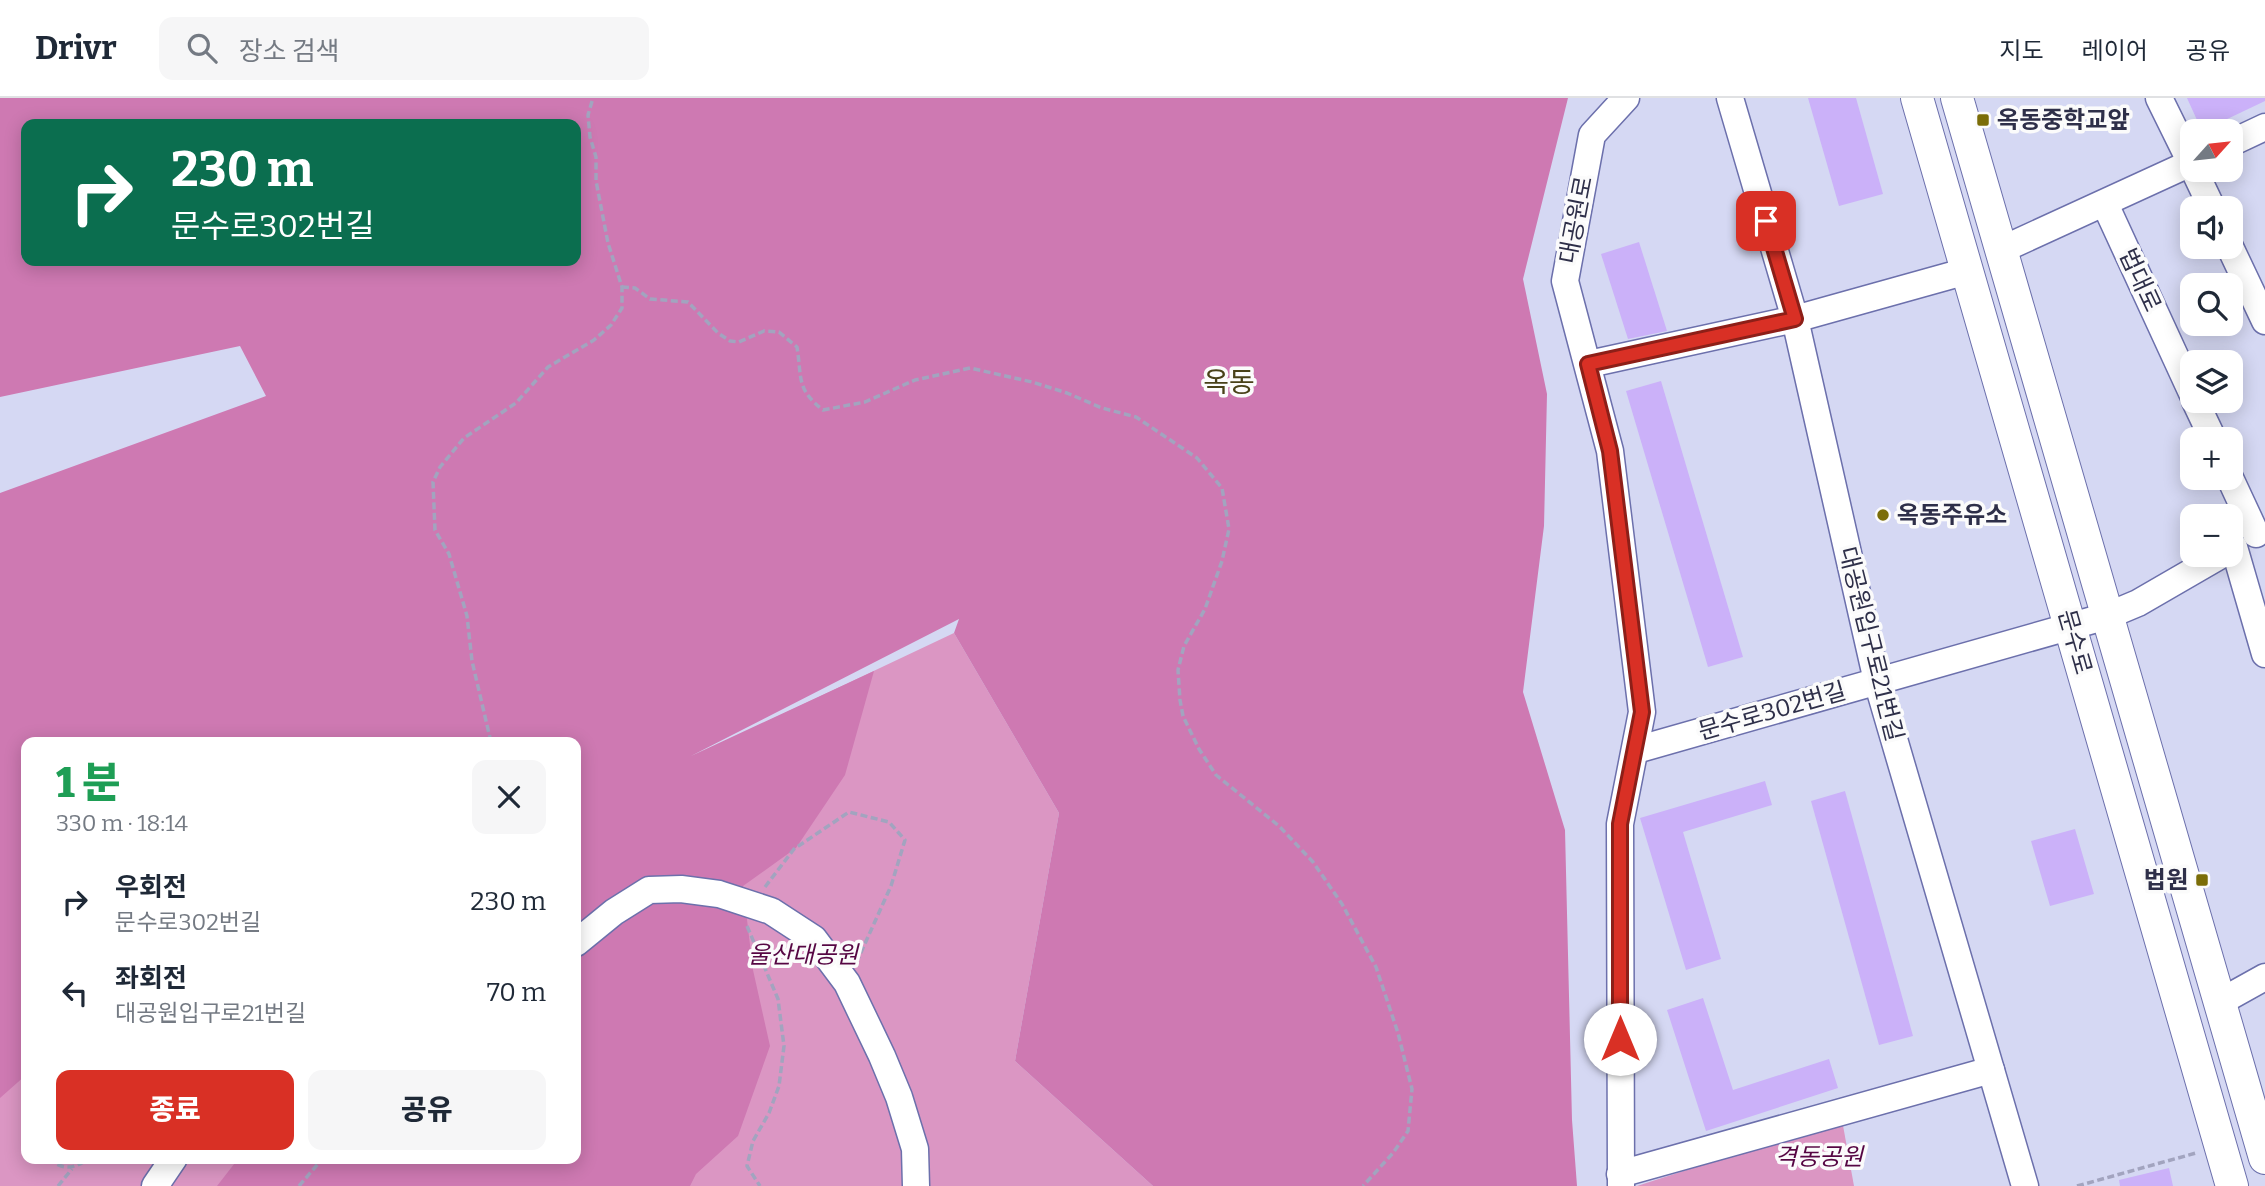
<!DOCTYPE html>
<html lang="ko">
<meta charset="utf-8">
<style>
:root{--surface:#fff;--page:#f6f6f7;--text:#1f2937;--muted:#747a83;--line:#e0e1e3;--accent:#d93025}
body{margin:0;font-family:Bitter,"Noto Sans KR",serif;background:var(--page);color:var(--text);height:100vh;display:flex;flex-direction:column;font-size:26px;white-space:nowrap}
*{box-sizing:border-box;margin:0}
p{font-size:23px;color:var(--muted)}
.icon{flex:none;width:38px;height:38px;fill:none;stroke:currentColor;stroke-width:2;stroke-linecap:round;stroke-linejoin:round}
.map{position:relative;flex:1;overflow:hidden}
.drawer{position:absolute;left:21px;top:639px;width:560px;height:427px;display:flex;flex-direction:column;background:var(--surface);border-radius:14px;box-shadow:0 4px 18px #0003}
.drawer>*{flex:none}
.guide{position:absolute;left:21px;top:21px;width:560px;height:147px;border-radius:14px;box-shadow:0 4px 18px #0003;background:#0b6e4f;color:#fff;overflow:hidden}
.needle{width:46px;rotate:63deg}
.fabs{position:absolute;left:2180px;top:21px;display:grid;gap:14px}
.fabs a{display:grid;place-items:center;width:63px;height:63px;border-radius:14px;background:var(--surface);box-shadow:0 4px 18px #0003;font-size:35px}
.pin{position:absolute;display:grid;place-items:center;width:60px;height:60px;color:#fff;margin:-30px;border-radius:14px;box-shadow:0 4px 10px #0006}
.me{position:absolute;width:77px;margin:-38px;rotate:0deg;stroke-linejoin:round;filter:drop-shadow(0 0 5px #0008)}
.turn{display:flex;align-items:center;gap:24px;height:147px;padding:0 35px;font-size:32px}
.turn .icon{width:91px;height:91px;stroke-width:2.5}
.turn b{display:block;font-size:49px;line-height:60px}
.round{display:grid;place-items:center;flex:none;width:74px;height:74px;border-radius:14px;background:var(--page)}
.head{display:flex;align-items:center;justify-content:space-between;height:119px;padding:0 35px}
h1{font-size:42px;font-weight:800;line-height:52px;color:#1e9e55}
.action{display:flex;gap:14px;margin-top:auto;padding:14px 35px}
.action a{flex:1;height:80px;border-radius:14px;background:var(--accent);color:#fff;font-size:28px;font-weight:800;line-height:80px;text-align:center}
.action a+a{background:var(--page);color:var(--text)}
ul{padding:0;list-style:none}
li{display:flex;align-items:center;gap:21px;height:91px;padding:0 35px}
li div{flex:1}
li b{display:block;font-size:26px}
li em{font-style:normal}
header{display:flex;align-items:center;gap:42px;box-sizing:border-box;height:98px;padding:0 35px;background:var(--surface);border-bottom:2px solid var(--line)}
header strong{font-size:33px}
nav{display:flex;gap:38px;margin-inline-start:auto;font-size:24px}
.search{width:490px;height:63px;background:var(--page);display:flex;align-items:center;gap:18px;box-sizing:border-box;padding:0 24px;border-radius:14px;color:var(--muted);font-size:26px}
.map>svg:first-child{display:block}
</style>
<header>
<strong>Drivr</strong>
<div class="search"><svg class="icon" aria-label="search" viewBox="0 0 24 24"><circle cx="10" cy="10" r="6"/><path d="M15 15l6 6"/></svg>장소 검색</div>
<nav><a>지도</a><a>레이어</a><a>공유</a></nav>
</header>
<div class="map">
<svg width="2265" height="1088" viewBox="0 0 2265 1088">
<rect width="100%" height="100%" fill="#d5d8f3"/>
<g fill="#db96c3">
<polygon points="954,535 1059,715 1015,963 1153,1088 0,1088 0,589 26,644 26,1060 576,1060 660,674"/>
<polygon points="1842,1022 1854,1088 1637,1088"/>
</g>
<path fill="#ce79b2" fill-rule="evenodd" d="M0,0H1568L1523,181L1547,296L1544,428L1523,594L1565,732L1572,1022L1577,1088H1153L1015,963L1059,715L954,535L959,521L691,658L874,573L845,677L796,750L743,788L753,872L770,948L738,1038L696,1076L690,1088H217L238,1061L576,1060V644H26V977L0,1000V395L266,298L240,248L0,299ZM26,26H576V163H26Z"/>
<g fill="#cbb1f9">
<polygon points="1808,0 1856,0 1883,96 1839,108"/>
<polygon points="2187,0 2265,0 2265,3 2202,33"/>
<polygon points="1639,144 1667,233 1628,241 1601,156"/>
<polygon points="1661,283 1743,559 1708,569 1626,293"/>
<polygon points="1765,683 1772,707 1683,734 1721,861 1686,872 1640,720"/>
<polygon points="1845,693 1913,938 1879,947 1811,703"/>
<polygon points="2075,731 2094,796 2050,808 2031,743"/>
<polygon points="1703,900 1733,992 1829,961 1838,990 1706,1033 1667,912"/>
<polygon points="2169,1070 2173,1088 2120,1088 2119,1082"/>
</g>
<g fill="none" stroke-linecap="round" stroke-linejoin="round">
<defs>
<g id="minor">
<polyline points="1730,0 1795,221 1877,583 2025,1088"/>
<polyline points="2159,0 2193,69"/>
<polyline points="2231,45 2265,29"/>
<polyline points="2194,72 2212,110"/>
<polyline points="2105,106 2193,297"/>
<polyline points="2230,149 2265,223"/>
<polyline points="2001,152 2193,64"/>
<polyline points="1589,266 1795,221 1967,173"/>
<polyline points="2195,303 2213,341"/>
<polyline points="2230,380 2256,436"/>
<polyline points="2234,449 2265,556"/>
<polyline points="1636,652 2107,518 2138,505 2221,457"/>
<polyline points="576,845 614,814 649,792 681,791 719,796 771,813 814,841 847,885 882,958 899,999 915,1051 916,1088"/>
<polyline points="2220,904 2265,879"/>
<polyline points="1620,1076 1991,972"/>
<polyline points="155,1088 174,1060"/>
<polyline points="1621,1088 1620,726 1642,614 1610,353 1565,183 1592,37 1626,0"/>
</g>
<g id="major">
<polyline points="1917,0 2232,1088"/>
<polyline points="1957,0 2265,1060"/>
</g>
</defs>
<use href="#minor" stroke="#6c70ac" stroke-width="29"/>
<use href="#major" stroke="#6c70ac" stroke-width="34"/>
<g stroke="#a2a4bf" stroke-width="3.5" stroke-dasharray="7 3.5" stroke-linecap="butt">
<path d="M622,189L635,190L650,201L688,204L718,235L730,243L739,244L764,233L779,234L797,249C802,280 796,291 823,312L865,304L915,282L970,270L1032,284L1067,295L1102,310L1136,319L1197,360L1222,390L1229,431L1222,463L1205,511L1184,548L1178,572L1180,602L1183,618L1199,651L1216,677L1279,728L1313,764L1342,806L1376,869L1398,935L1412,991L1408,1033L1393,1055L1363,1088"/>
<polyline points="491,644 472,563 467,518 449,456 435,432 433,384 440,369 464,340 516,305 548,269 594,242 611,227 622,210 622,189 608,145 596,83 596,59 590,39 588,17 593,0"/>
<polyline points="765,789 794,751 849,714 889,724 905,742 891,788 858,861"/>
<polyline points="747,828 778,901 784,948 779,988 769,1015 753,1043 747,1068 760,1088"/>
<path d="M49,1060C62,1073 75,1071 89,1060"/>
<polyline points="58,1088 72,1071"/>
<polyline points="299,1088 323,1060"/>
<polyline points="2077,1088 2196,1055"/>
</g>
<use href="#minor" stroke="#fff" stroke-width="26"/>
<use href="#major" stroke="#fff" stroke-width="32"/>
</g>
<g fill="none" stroke-linecap="round" stroke-linejoin="round">
<defs>
<polyline id="route" points="1620,941 1620,726 1642,614 1610,353 1588,266 1795,221 1766,123"/>
</defs>
<use href="#route" stroke="#8d1f18" stroke-width="18"/>
<use href="#route" stroke="#d93025" stroke-width="12"/>
</g>
<g fill="#7b6d08" stroke="#fbfbfb" stroke-width="2.5">
<rect x="1976" y="15" width="14" height="14" rx="3.5"/>
<circle cx="1883" cy="417" r="7"/>
<rect x="2195" y="775" width="14" height="14" rx="3.5"/>
</g>
<g text-anchor="middle" dominant-baseline="central" stroke-width="7" stroke-linejoin="round" paint-order="stroke">
<g font-size="24" font-weight="bold" fill="#2e2f49" stroke="#fbfbfb" text-anchor="start">
<text x="1997" y="22">옥동중학교앞</text>
<text x="1897" y="417">옥동주유소</text>
<text x="2188" y="782" text-anchor="end">법원</text>
</g>
<g font-size="24" fill="#2e2f49" stroke="#fbfbfb">
<text transform="translate(1576 122) rotate(-79)">대공원로</text>
<text transform="translate(2140 182) rotate(65)">법대로</text>
<text transform="translate(2075 544) rotate(74)">문수로</text>
<text transform="translate(1871 546) rotate(76)">대공원입구로21번길</text>
<text transform="translate(1772 613) rotate(-16)">문수로302번길</text>
</g>
<g font-size="24" font-style="italic" fill="#560643" stroke="#fbfbfb">
<text x="803" y="857">울산대공원</text>
<text x="1819" y="1059">격동공원</text>
</g>
<g font-size="28" fill="#484118" stroke="#fbfbfb">
<text x="1229" y="284">옥동</text>
</g>
</g>
</svg>
<div class="fabs">
<a><svg class="needle" viewBox="-14 -14 28 28"><path d="M0-13l5 13h-10z" fill="#e53935"/><path d="M0 13l5-13h-10z" fill="#747a83"/></svg></a>
<a><svg class="icon" aria-label="sound" viewBox="0 0 24 24"><path d="M4 9h4l5-4v14l-5-4H4zM17 9q2 3 0 6"/></svg></a>
<a><svg class="icon" aria-label="search" viewBox="0 0 24 24"><circle cx="10" cy="10" r="6"/><path d="M15 15l6 6"/></svg></a>
<a><svg class="icon" aria-label="layers" viewBox="0 0 24 24"><path d="M12 4l9 5-9 5-9-5zM3 14l9 5 9-5"/></svg></a>
<a>+</a>
<a>−</a>
</div>
<div class="pin" style="left:1766px;top:123px;background:#d93025"><svg class="icon" aria-label="arrive" viewBox="0 0 24 24"><path d="M6 21V4h12l-3 4 3 4H6"/></svg></div>
<svg class="me" style="left:1620px;top:941px" viewBox="-20 -20 40 40"><circle r="19" fill="#fff"/><path d="M0-13L10 11 0 6-10 11z" fill="#d93025"/></svg>
<div class="guide">
<div class="turn"><svg class="icon" aria-label="right" viewBox="0 0 24 24"><path d="M7 20v-9h11M14 6l5 5-5 5"/></svg><div><b>230 m</b>문수로302번길</div></div>
</div>
<section class="drawer">
<div class="head"><div><h1>1 분</h1><p>330 m · 18:14</p></div><a class="round"><svg class="icon" aria-label="close" viewBox="0 0 24 24"><path d="M6 6l12 12M18 6L6 18"/></svg></a></div>
<ul>
<li><svg class="icon" aria-label="right" viewBox="0 0 24 24"><path d="M7 20v-9h11M14 6l5 5-5 5"/></svg><div><b>우회전</b><p>문수로302번길</p></div><em>230 m</em></li>
<li><svg class="icon" aria-label="left" viewBox="0 0 24 24"><path d="M17 20v-9H6M10 6l-5 5 5 5"/></svg><div><b>좌회전</b><p>대공원입구로21번길</p></div><em>70 m</em></li>
</ul>
<div class="action"><a>종료</a><a>공유</a></div>
</section>
</div>
